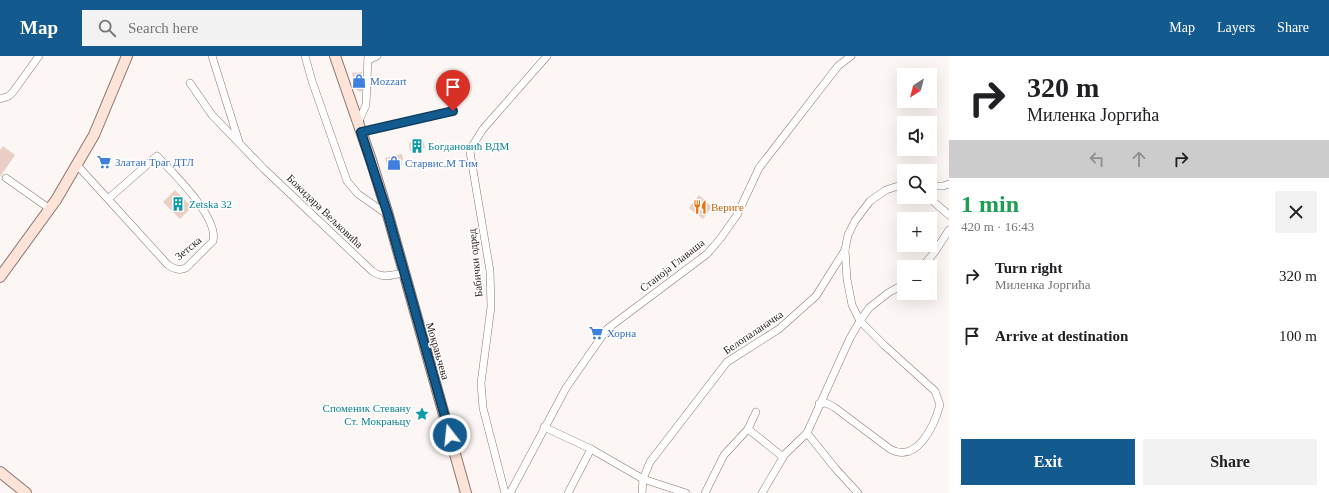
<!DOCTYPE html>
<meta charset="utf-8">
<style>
:root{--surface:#fff;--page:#f2f2f2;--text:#202124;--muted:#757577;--accent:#135a8e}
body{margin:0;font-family:"Times New Roman",serif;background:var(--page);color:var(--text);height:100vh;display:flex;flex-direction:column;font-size:15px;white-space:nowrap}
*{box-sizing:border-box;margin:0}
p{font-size:13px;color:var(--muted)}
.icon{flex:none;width:22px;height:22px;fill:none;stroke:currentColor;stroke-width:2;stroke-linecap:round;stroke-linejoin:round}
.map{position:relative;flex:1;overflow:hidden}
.details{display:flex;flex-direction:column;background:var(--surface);width:380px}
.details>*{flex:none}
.hud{background:#fff;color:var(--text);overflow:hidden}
.needle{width:26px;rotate:216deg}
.buttons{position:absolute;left:897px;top:12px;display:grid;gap:8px}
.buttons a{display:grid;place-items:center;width:40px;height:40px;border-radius:0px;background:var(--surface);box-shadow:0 4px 16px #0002;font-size:20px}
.pin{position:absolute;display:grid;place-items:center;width:34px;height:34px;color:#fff;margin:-41px -17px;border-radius:50% 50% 50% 0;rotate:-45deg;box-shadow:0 0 4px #0007}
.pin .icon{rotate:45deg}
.me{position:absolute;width:44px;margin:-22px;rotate:344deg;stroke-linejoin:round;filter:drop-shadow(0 0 3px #0008)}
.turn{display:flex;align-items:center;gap:14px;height:84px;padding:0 12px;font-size:18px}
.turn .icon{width:52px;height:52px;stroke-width:2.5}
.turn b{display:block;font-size:28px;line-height:34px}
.lanes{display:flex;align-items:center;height:38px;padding:0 12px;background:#0003;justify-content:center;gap:20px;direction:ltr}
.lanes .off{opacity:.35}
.round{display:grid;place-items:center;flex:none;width:42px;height:42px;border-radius:0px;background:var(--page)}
.headline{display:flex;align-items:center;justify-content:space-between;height:68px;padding:0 12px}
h1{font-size:24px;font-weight:800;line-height:30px;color:#1e9e55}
.button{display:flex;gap:8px;margin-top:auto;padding:8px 12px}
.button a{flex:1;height:46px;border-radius:0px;background:var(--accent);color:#fff;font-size:16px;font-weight:800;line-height:46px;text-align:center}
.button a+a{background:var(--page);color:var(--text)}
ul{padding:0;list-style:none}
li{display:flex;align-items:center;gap:12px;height:60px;padding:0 12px}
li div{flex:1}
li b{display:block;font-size:15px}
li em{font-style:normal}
header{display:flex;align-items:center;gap:24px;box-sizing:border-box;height:56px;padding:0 20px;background:var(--accent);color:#fff}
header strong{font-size:19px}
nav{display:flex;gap:22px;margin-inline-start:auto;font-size:14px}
.search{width:280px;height:36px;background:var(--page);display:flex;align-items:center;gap:10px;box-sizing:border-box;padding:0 14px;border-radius:0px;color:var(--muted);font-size:15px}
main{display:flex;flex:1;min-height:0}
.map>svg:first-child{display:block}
</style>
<header>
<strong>Map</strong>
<div class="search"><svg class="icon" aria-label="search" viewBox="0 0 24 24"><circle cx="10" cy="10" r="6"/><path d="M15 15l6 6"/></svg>Search here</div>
<nav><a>Map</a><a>Layers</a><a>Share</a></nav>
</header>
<main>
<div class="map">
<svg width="949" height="437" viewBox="0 0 949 437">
<rect width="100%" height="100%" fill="#fcf7f5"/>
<g fill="#e9cfc6">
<polygon points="362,16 362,35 360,36 356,33 352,17"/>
<polygon points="423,84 425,92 410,95 409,87"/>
<polygon points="3,90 15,99 0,121 0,94"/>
<polygon points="402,98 403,104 401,105 402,110 388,113 385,102"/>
<polygon points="175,134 192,151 180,163 163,146"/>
<polygon points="699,139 712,151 703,163 689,152"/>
</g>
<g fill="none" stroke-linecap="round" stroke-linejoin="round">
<defs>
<g id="street">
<polyline points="212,0 239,86"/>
<polyline points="305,0 312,25 347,125 358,138 388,159"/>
<polyline points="368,4 377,0"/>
<path d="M190,27L212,59L264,113L372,215C382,223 392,219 403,217"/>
<polyline points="0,43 9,40 13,36 39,0"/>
<polyline points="358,67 366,49 368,0"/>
<polyline points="361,76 453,55"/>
<path d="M77,109L168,209C174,213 179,215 186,212L213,185C219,161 173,117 157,100L108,143"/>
<polyline points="6,122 50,153"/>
<polyline points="930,130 943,130 949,128"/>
<polyline points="928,141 949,159"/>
<polyline points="922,211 934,197 949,174"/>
<path d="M819,348L826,347L834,351L890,393C917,408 934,370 940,349L935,335L884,289L860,265L852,249L847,223L845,194"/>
<polyline points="544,371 591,393 643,423 686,437"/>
<polyline points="748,373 783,401"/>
<polyline points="807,377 835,412 858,437"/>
<polyline points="505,437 483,352 481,327 491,251 490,215 470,96 473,89 483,73 547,0"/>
<polyline points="510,437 566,332 607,273 707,198 720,183 737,159 759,112 838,10 851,0"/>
<polyline points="568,437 591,393"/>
<polyline points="642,437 643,423 650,406 727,306 779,273 816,240 845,194 848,179 855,165 870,145 886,134 904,128"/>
<polyline points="705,437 724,399 748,373 756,356"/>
<polyline points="762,437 785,398 807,377 850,282 860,265 869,252 888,237 904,228"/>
</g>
<g id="secondary">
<polyline points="335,0 371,104 388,159 466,437"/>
<polyline points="0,221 56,144 94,79 127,0"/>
<polyline points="0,416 26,437"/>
</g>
</defs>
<use href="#street" stroke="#8c756d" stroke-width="8"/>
<use href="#secondary" stroke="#8c756d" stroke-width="12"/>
<use href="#street" stroke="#fff" stroke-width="7"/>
<use href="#secondary" stroke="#fee3d8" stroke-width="10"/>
</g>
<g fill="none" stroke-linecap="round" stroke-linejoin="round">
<defs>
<polyline id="route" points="450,379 388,159 361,76 453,55"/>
</defs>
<use href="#route" stroke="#0c3a5c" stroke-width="10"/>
<use href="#route" stroke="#135a8e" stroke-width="7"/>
</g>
<defs>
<symbol id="shop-bare" viewBox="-9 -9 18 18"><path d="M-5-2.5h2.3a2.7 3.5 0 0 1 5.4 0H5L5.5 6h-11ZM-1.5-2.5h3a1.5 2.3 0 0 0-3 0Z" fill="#3f7fe0" stroke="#fff" stroke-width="2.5" paint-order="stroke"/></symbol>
<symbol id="building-bare" viewBox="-9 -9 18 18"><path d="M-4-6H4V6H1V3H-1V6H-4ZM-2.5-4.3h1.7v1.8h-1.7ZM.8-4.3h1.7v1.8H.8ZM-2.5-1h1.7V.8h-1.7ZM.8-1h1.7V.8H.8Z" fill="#0f9aa8" stroke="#fff" stroke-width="2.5" paint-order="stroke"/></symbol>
<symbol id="supermarket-bare" viewBox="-9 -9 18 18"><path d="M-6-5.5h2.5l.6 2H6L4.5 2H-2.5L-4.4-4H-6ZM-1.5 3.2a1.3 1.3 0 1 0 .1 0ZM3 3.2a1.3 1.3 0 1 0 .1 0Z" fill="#3f7fe0" stroke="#fff" stroke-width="2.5" paint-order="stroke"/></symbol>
<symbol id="restaurant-bare" viewBox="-9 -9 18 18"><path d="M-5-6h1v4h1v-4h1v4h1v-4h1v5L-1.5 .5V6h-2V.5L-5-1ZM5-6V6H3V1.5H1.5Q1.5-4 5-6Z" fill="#e8710a" stroke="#fff" stroke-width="2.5" paint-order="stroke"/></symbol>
<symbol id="sight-bare" viewBox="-9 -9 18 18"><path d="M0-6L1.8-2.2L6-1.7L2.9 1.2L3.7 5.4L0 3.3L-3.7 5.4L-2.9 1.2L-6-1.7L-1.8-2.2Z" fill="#0f9aa8" stroke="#fff" stroke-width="2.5" paint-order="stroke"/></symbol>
</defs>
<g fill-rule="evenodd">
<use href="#shop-bare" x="349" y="15" width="20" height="20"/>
<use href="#building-bare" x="407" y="80" width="20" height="20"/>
<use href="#supermarket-bare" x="94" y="96" width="20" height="20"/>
<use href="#shop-bare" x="384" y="97" width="20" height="20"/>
<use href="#building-bare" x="168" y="138" width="20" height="20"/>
<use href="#restaurant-bare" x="690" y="141" width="20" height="20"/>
<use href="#supermarket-bare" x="586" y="267" width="20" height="20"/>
<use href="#sight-bare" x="412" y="348" width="20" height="20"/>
</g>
<g text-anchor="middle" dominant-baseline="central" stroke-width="3" stroke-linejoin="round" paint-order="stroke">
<g font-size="11" fill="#366cbe" stroke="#fff" text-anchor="start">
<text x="370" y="25">Mozzart</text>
<text x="115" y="106">Златан Траг ДТЛ</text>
<text x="405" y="107">Старвис.М Тим</text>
<text x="607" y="277">Хорна</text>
</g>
<g font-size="11" fill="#0d838f" stroke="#fff" text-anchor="start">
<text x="428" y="90">Богдановић ВДМ</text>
<text x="189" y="148">Zetska 32</text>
<text x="411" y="352" text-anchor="end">Споменик Стевану<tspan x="411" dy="13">Ст. Мокрањцу</tspan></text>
</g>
<g font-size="11" fill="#c56008" stroke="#fff" text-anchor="start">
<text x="711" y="151">Вериге</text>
</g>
<g font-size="11" fill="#2f2522" stroke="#fff">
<text transform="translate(325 155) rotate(44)">Божидара Вељковића</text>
<text transform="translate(188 192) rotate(-40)">Зетска</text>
<text transform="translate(475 207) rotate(-96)">Бабички одред</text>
<text transform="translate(672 209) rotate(-38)">Станоја Главаша</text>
<text transform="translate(753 276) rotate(-34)">Белопаланачка</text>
<text transform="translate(438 295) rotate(74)">Мокрањчева</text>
</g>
</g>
</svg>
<div class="buttons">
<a><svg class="needle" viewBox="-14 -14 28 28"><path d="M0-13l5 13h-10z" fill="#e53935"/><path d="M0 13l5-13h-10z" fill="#757577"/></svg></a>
<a><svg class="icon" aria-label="sound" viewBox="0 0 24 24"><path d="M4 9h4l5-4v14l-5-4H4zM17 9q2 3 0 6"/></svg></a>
<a><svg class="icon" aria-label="search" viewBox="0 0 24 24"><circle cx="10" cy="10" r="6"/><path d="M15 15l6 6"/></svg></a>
<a>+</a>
<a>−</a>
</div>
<div class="pin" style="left:453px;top:55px;background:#d93025"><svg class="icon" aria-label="arrive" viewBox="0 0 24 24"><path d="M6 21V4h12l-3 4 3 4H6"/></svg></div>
<svg class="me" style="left:450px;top:379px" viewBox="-20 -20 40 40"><circle r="17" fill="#135a8e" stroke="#fff" stroke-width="3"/><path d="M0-11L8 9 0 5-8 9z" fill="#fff"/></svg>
</div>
<section class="details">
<div class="hud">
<div class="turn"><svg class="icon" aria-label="right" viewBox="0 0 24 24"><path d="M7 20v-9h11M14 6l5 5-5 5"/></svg><div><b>320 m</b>Миленка Јоргића</div></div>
<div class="lanes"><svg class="icon off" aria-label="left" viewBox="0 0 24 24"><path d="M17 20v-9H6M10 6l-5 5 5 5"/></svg><svg class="icon off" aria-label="ahead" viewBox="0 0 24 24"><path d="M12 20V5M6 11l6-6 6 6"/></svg><svg class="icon" aria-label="right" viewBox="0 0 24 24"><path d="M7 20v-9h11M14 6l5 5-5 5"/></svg></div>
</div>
<div class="headline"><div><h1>1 min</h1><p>420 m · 16:43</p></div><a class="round"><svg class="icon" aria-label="close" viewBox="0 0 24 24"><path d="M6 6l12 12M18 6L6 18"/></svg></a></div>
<ul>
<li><svg class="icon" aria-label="right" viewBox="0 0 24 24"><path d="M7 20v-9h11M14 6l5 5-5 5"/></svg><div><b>Turn right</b><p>Миленка Јоргића</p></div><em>320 m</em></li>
<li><svg class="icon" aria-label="arrive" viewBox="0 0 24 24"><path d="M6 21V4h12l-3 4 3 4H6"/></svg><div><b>Arrive at destination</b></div><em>100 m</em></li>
</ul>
<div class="button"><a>Exit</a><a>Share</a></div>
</section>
</main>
